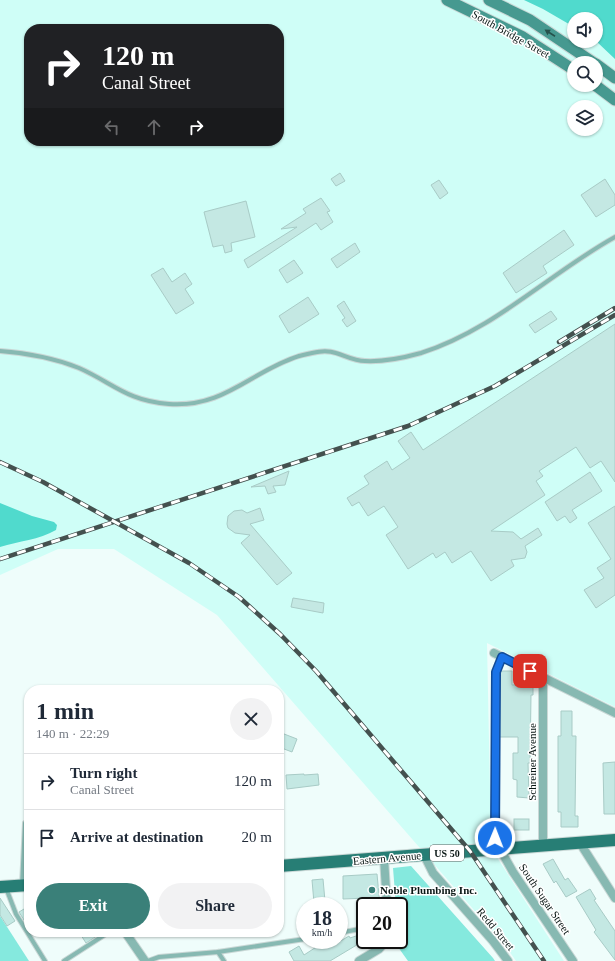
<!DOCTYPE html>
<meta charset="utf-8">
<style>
:root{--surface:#fff;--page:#f2f2f3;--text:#1f2937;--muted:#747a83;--line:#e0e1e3;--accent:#3a8079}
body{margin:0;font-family:"Times New Roman",serif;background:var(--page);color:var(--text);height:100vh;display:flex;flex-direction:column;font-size:15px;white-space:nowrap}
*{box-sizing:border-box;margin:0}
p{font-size:13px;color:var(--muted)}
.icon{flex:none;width:22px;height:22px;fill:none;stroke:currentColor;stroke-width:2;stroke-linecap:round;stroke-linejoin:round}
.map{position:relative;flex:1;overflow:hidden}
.details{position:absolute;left:24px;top:685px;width:260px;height:252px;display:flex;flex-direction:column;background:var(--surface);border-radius:16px;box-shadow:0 1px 3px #0004}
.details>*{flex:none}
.top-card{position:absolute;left:24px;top:24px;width:260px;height:122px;border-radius:16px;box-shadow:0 1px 3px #0004;background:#202124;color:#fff;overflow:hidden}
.fabs{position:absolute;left:567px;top:12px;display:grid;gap:8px}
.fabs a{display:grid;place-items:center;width:36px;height:36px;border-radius:50%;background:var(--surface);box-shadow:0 1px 3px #0004;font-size:20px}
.speed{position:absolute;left:296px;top:897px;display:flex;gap:8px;font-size:20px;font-weight:700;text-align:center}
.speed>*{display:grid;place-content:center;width:52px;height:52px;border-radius:50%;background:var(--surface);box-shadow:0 1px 3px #0004;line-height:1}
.speed small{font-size:10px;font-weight:400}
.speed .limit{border:2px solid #111;border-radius:6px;background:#fff;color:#111}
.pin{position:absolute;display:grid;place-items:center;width:34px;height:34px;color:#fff;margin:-17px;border-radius:8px;box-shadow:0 2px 6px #0006}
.me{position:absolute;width:44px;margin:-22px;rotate:1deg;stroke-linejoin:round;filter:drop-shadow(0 0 3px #0008)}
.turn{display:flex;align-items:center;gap:14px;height:84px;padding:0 12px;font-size:18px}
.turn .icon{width:52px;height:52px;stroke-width:2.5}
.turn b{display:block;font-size:28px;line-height:34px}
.lanes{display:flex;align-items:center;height:38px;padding:0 12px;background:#0003;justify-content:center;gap:20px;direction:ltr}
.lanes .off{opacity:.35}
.round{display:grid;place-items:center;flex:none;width:42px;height:42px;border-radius:21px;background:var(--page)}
.head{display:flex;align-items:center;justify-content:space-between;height:68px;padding:0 12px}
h1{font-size:24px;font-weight:800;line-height:30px}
.cta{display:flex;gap:8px;margin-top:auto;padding:8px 12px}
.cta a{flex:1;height:46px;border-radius:24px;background:var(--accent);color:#fff;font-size:16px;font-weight:800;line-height:46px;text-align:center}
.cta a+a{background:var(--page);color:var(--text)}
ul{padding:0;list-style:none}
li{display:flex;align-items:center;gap:12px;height:56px;padding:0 12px;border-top:1px solid var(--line)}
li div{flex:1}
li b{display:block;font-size:15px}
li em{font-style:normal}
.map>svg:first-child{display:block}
</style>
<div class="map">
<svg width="615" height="961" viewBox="0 0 615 961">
<rect width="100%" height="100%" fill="#effdfb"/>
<path fill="#cffef7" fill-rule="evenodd" d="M0,0H615V707L487,643L491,838L498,859L564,961H516L507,948L217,615L114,549H58L0,575ZM574,19H596V41H574ZM29,29H279V141H29ZM574,63H596V85H574ZM574,107H596V129H574Z"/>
<g fill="#85e9de">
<polygon points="411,866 493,958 495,961 408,961 398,947 399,906 396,906 393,868"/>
<polygon points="0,916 29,961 0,961"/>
</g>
<g fill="#50dacd">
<polygon points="524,0 615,0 615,59 596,41 596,19 574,19 574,27 543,9"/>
<path d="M0,503L32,516L54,522L57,525L56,530C39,540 19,541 0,547Z"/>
</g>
<g fill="#c4e8e3" stroke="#a8cbc6">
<polygon points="340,173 345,181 336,186 331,179"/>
<polygon points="605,179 615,195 615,205 596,217 581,195"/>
<polygon points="439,180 448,193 440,199 431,185"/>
<polygon points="321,198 330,211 327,212 333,222 321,230 316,223 248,268 244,260 297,227 281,229 306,213 303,209"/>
<polygon points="246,201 255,237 231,243 232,251 225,253 223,245 213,247 204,212"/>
<polygon points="564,230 574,245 543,266 547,273 516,293 503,273"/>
<polygon points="355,243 360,252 337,268 331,259"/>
<polygon points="294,260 303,273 287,283 279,270"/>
<polygon points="163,268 172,282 185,273 192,284 185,289 194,303 176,314 151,275"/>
<polygon points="308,297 319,314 289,333 279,316"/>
<polygon points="344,301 356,321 347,327 342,320 345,318 337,306"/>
<polygon points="551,311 557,319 535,333 529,325"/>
<polygon points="615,324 615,482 601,461 590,468 576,447 539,471 543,476 536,481 545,495 491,531 513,532 521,539 538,528 542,535 525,546 527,552 525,558 511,560 514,566 491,581 471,551 452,563 445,552 436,558 433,553 408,569 386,535 398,527 384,506 368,516 359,502 352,506 347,498 369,484 364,476 387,461 392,470 410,458 398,441 411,432 423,450"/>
<polygon points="289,471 285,485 273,486 276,492 268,494 265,486 251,487"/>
<polygon points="590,472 602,491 572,510 577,518 570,523 565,516 557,521 545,502"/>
<polygon points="615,506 615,595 596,608 584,590 604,578 597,568 611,559 588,523"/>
<polygon points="260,508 264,520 250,524 292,573 277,585 241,543 250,535 235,533 228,528 227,524 228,516 234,511 242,510 247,513"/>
<polygon points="293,598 324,603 323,613 291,607"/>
<polygon points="500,671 512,671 512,685 533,684 533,695 531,695 530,763 528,763 529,798 517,797 517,780 513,779 513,753 518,753 518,737 499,737"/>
<polygon points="561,711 572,711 572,736 576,736 575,816 578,816 578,827 561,827 561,812 558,812 558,736 561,736"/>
<polygon points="279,732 297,739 292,752 279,747"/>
<polygon points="615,762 615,814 604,814 603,763"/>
<polygon points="304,774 304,775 318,774 319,785 287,789 286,775"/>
<rect x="514" y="819" width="15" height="11"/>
<polygon points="553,859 565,880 568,878 577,891 566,897 556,881 554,883 543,864"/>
<polygon points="377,874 380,906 367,906 367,898 343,899 343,876"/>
<polygon points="323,879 325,901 314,903 312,880"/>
<polygon points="590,889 596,899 594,900 615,931 615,960 594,932 596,930 576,897"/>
<polygon points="0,898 15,921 7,926 0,915"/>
<polygon points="29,906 29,928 19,912"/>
<polygon points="79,932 103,932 86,943"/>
<polygon points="365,933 365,940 330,961 294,961 289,952 299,946 304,955 327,940 331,940 334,945 349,936 350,938"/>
</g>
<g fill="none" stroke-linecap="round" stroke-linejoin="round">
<defs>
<g id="service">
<path d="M0,351C27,353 54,358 79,368C113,383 127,401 169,404C225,408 251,371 299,356C311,353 324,349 336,353C346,356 354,361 365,361C384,362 403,358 421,353C494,330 550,273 615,237"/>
<polyline points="500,847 495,838 496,672 502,657"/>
<polyline points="22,885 25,823"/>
<polyline points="6,888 16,914 45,961"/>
<polyline points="339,933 365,928"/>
<polyline points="218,952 224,961"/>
<polyline points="64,961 109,932"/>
<polyline points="148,961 159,957 218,952 305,939"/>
</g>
<g id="minor">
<polyline points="494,653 615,713"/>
<polyline points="580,843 615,898"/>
<polyline points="543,845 543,678"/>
<polyline points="500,849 513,872 573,961"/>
<polyline points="424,855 433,873 493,941 508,961"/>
<polyline points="384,858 387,906"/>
<polyline points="125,932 145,961"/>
<polyline points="359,961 379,949 387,940"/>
</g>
<g id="secondary">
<polyline points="447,0 523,37 574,70"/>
<polyline points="489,0 530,20 594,63"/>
<polyline points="596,64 615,78"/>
<polyline points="595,85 615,100"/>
</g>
<g id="primary">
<polyline points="279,866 615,840"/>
<polyline points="0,887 29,885"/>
</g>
</defs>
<use href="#service" stroke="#cad8d6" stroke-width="6"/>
<use href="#minor" stroke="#cad8d6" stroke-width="10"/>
<use href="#secondary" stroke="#cad8d6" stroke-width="13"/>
<use href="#primary" stroke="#cad8d6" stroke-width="14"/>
<use href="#service" stroke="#87b9b2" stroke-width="4"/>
<use href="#minor" stroke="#87b9b2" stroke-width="8"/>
<use href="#secondary" stroke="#469990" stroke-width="11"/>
<use href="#primary" stroke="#277e75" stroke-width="12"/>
<defs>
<g id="rail">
<polyline points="559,342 615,308"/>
<polyline points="0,462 43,482 189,563 239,597 280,634 316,671 470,851 544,961"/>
<polyline points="0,559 408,426 495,386 615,315"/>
</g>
</defs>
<use href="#rail" stroke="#44514f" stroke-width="4.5"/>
<use href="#rail" stroke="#fff" stroke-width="3" stroke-dasharray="9" stroke-linecap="butt"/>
</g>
<defs><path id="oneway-solid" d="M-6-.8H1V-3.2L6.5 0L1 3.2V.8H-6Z"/></defs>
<use fill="#25524c" href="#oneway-solid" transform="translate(550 33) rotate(-147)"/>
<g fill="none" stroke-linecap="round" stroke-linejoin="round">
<defs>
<polyline id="route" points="495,838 496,672 502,657 530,671"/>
</defs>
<use href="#route" stroke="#114b97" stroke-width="10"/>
<use href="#route" stroke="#1a73e8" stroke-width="7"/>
</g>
<circle fill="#3a8079" stroke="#fff" stroke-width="1.5" cx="372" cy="890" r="4"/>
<g text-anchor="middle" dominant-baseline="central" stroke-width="3" stroke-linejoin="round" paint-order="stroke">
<rect fill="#fff" stroke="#545d5b" stroke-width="1" x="430" y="845" width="34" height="16" rx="3"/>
<g font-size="10" font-weight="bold" fill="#0a1715">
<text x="447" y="853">US 50</text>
</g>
<g font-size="11" fill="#0a1715" stroke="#fff">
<text transform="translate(511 34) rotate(29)">South Bridge Street</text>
<text transform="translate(532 762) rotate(-90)">Schreiner Avenue</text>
<text transform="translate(387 858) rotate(-5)">Eastern Avenue</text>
<text transform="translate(545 899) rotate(56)">South Sugar Street</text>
<text transform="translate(496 929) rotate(50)">Redd Street</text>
</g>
<g font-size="11" font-weight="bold" fill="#0a1715" stroke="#fff" text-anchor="start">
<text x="380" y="890">Noble Plumbing Inc.</text>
</g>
</g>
</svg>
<div class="fabs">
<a><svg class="icon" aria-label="sound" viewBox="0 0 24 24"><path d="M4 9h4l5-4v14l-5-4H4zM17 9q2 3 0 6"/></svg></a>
<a><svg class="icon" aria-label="search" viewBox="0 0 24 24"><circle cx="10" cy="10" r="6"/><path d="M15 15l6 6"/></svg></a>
<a><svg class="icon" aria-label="layers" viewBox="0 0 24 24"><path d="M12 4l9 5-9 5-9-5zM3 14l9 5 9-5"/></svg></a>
</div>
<div class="speed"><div>18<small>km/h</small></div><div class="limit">20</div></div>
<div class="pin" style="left:530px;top:671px;background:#d93025"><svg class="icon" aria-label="arrive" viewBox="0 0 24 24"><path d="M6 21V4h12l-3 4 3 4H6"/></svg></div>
<svg class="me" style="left:495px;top:838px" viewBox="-20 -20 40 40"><circle r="17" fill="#1a73e8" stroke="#fff" stroke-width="3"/><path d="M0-11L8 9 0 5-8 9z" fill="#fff"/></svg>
<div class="top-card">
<div class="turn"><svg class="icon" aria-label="right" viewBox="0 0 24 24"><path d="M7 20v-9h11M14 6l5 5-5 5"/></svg><div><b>120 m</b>Canal Street</div></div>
<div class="lanes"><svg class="icon off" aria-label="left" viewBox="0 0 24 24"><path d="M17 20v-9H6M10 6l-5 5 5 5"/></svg><svg class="icon off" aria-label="ahead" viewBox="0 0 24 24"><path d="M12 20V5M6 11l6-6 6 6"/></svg><svg class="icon" aria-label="right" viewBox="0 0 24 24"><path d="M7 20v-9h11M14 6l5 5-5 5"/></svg></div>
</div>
<section class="details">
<div class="head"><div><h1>1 min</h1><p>140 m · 22:29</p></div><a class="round"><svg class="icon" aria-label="close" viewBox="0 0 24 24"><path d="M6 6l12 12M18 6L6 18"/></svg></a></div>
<ul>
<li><svg class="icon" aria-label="right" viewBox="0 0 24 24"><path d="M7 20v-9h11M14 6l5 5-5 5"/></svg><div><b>Turn right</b><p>Canal Street</p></div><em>120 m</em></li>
<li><svg class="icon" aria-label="arrive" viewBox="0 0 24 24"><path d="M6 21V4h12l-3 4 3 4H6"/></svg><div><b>Arrive at destination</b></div><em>20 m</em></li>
</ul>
<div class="cta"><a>Exit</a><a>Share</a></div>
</section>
</div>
